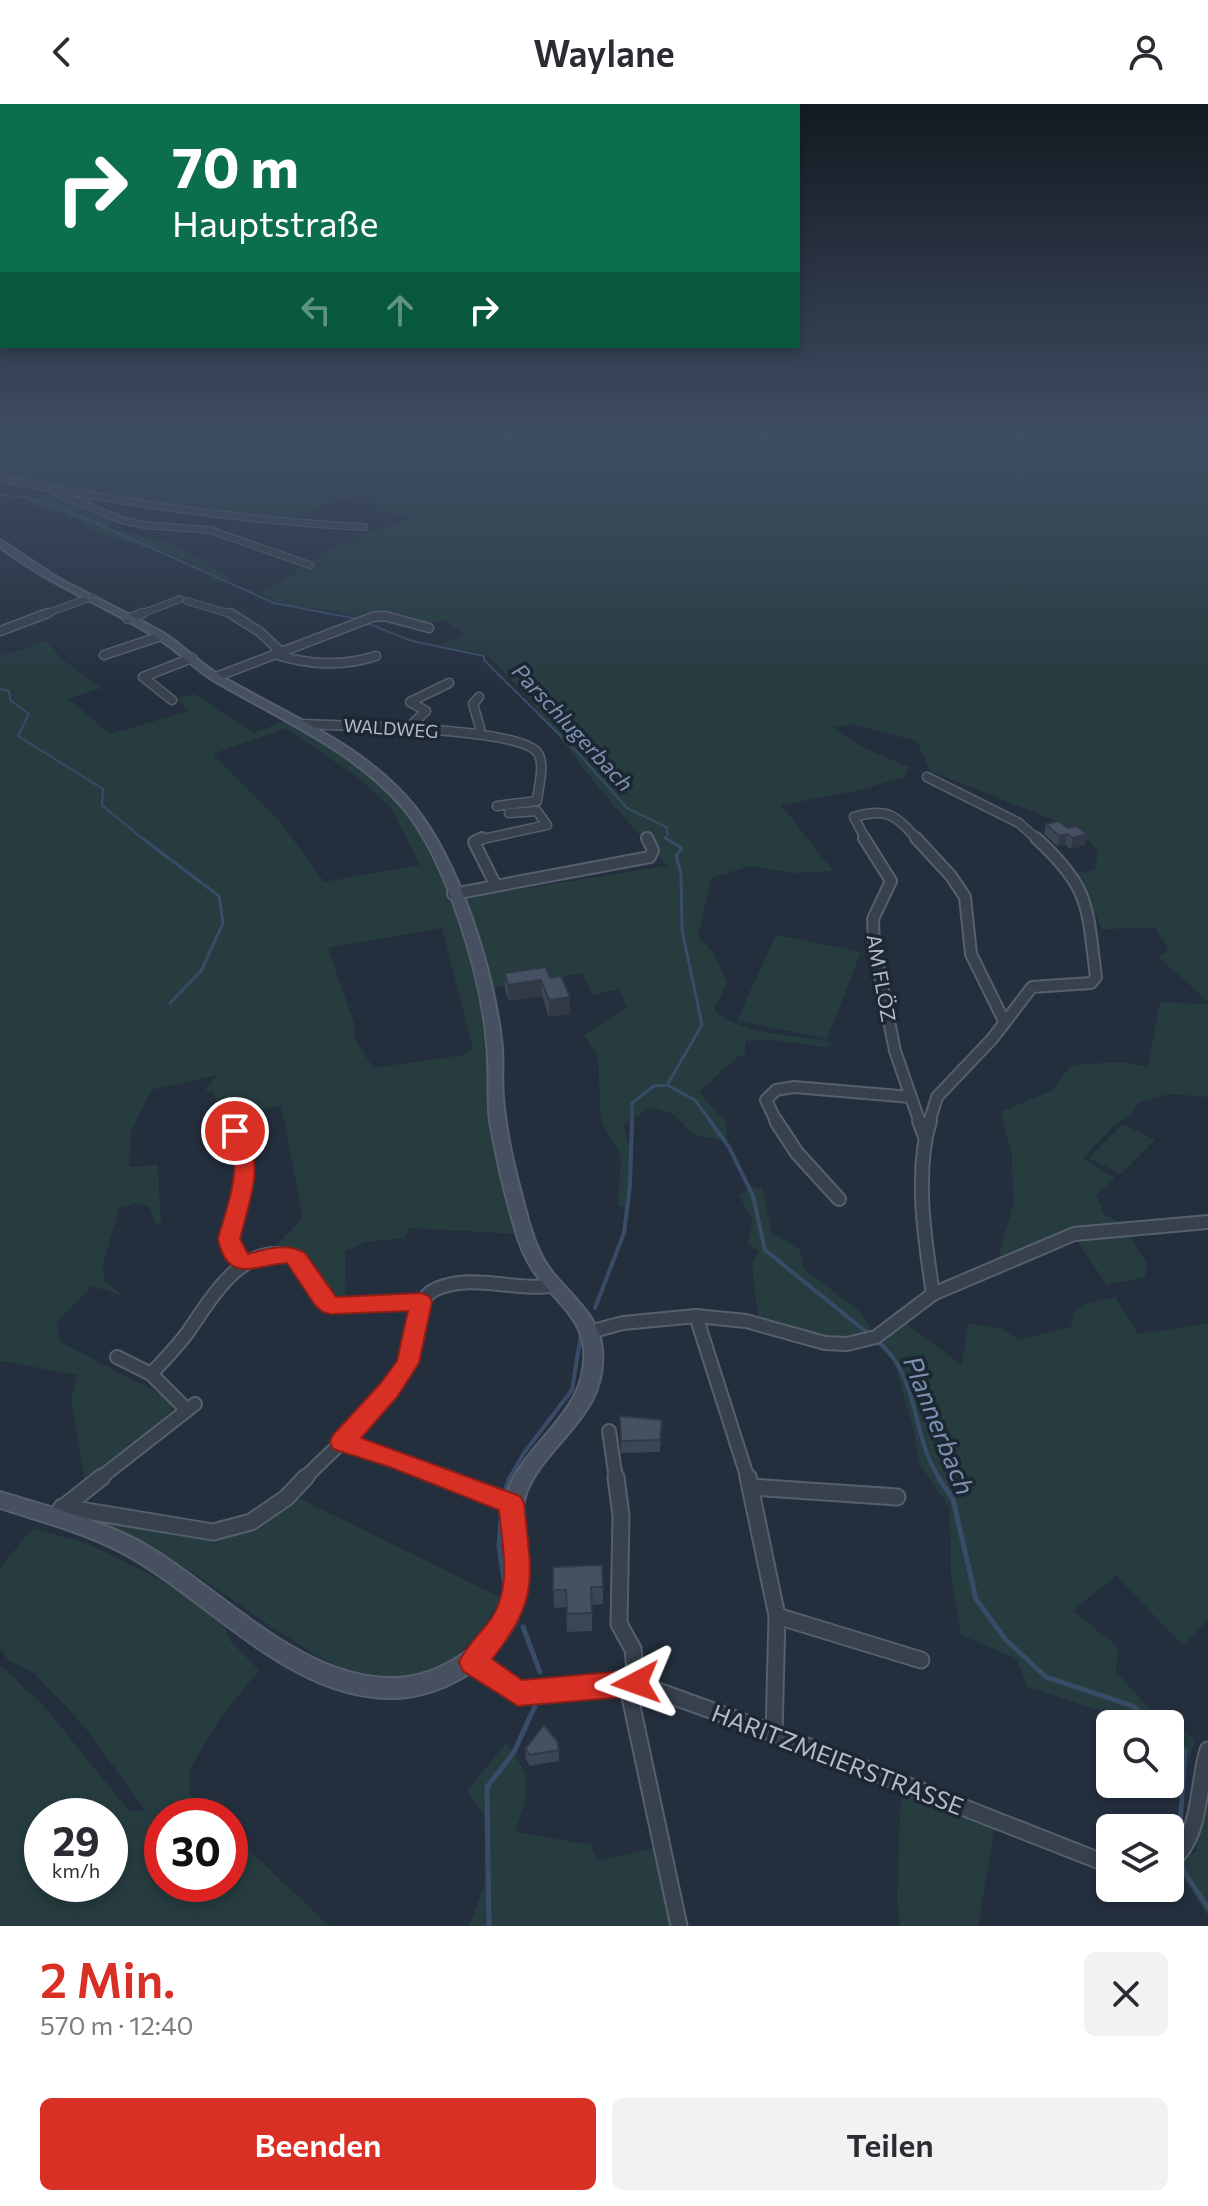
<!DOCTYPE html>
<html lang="de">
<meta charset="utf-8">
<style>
:root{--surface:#fff;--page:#f2f2f3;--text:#2b2b33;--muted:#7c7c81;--accent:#d93025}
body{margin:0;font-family:Commissioner,sans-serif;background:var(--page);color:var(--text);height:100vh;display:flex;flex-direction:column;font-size:30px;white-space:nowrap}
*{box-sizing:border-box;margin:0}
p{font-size:26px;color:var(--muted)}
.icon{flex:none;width:44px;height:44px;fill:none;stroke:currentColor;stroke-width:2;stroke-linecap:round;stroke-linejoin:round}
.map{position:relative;height:1822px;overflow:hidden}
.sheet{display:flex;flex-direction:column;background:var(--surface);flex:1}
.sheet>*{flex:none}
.banner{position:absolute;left:0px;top:0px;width:800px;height:244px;box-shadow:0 4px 12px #0003;background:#0b6e4f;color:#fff;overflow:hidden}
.controls{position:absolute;left:1096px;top:1606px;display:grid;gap:16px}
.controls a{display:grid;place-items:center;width:88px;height:88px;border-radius:12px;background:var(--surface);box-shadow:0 4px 12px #0003;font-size:40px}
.speed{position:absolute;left:24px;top:1694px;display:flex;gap:16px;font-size:40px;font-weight:700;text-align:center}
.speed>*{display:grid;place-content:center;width:104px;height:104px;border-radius:50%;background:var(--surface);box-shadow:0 4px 12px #0003;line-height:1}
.speed small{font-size:20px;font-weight:400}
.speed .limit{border:12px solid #d22;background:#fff;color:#111}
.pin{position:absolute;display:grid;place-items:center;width:68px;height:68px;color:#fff;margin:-34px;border:4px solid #fff;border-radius:50%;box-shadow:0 2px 8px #0007}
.me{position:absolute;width:88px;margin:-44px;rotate:266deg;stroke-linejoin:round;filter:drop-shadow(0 0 6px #0008)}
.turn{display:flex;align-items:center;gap:28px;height:168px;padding:0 40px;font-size:36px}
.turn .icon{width:104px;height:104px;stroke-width:2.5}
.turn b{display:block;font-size:56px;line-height:68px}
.lanes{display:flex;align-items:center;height:76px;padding:0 40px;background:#0003;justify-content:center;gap:40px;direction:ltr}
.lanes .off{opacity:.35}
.round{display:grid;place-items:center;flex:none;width:84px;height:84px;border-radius:12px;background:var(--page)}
.headline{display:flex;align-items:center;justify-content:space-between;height:136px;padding:0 40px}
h1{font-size:48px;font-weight:600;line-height:60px;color:var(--accent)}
.button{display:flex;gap:16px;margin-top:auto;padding:16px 40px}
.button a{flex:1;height:92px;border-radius:12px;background:var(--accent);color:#fff;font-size:32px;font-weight:600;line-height:92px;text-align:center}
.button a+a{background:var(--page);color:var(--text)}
header{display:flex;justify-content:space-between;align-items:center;height:104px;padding:0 40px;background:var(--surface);font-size:36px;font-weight:600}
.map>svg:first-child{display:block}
</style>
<header><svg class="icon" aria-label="back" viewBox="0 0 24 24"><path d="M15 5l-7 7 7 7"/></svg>Waylane<svg class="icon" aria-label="person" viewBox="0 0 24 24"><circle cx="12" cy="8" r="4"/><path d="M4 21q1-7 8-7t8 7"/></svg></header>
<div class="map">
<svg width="1208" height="1822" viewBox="0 0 1208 1822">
<rect width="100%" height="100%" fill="#242f3e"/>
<g fill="#263c3f" fill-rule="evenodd">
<path d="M0,332H1208V897L1158,853L1169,846L1155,824L1102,825L1077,769L1095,766L1098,746L1077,725L930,667L917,637L850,620L833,624L860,642L909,663L905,673L855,687L781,701L833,767L794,769L750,762L711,774L698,833L714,849L727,879L714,906C742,930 789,931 824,936L832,940L824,943L773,936L745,937V950L737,953L699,988L726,1018L727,1037L694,1031L673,1010L652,1003L623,1020L633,1056L628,1104L618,1102L621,1052L601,1017L598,953L584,931L627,904L620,885L592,891L582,869L491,884L463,794L667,762L603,689L521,585L487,551L440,541L466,530L444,516L404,524L335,507L285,501L259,488L277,481L338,439L351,441L372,428L415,413L377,407L363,392L320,402L305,411L282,417L95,392L93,404L113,415L110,424L176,441L231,474L216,479C195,449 130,441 96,428C88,425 87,421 81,417C72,411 40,404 27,399L46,389L26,377L0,374Z"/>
<path d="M46,537L64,557L102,584L68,595L110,630L189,607L176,595L194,590L253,629L291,615C325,638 365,660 393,691C420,720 435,755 449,791C490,900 502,1015 520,1130L409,1124L405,1134L366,1138L345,1147L346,1201C320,1195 311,1170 297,1148L284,1145L269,1148L303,1114L281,1001L236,1011L222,1008L213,988L205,987L217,971L151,986L131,1028L129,1063L158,1061L161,1122L155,1119L149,1102L136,1099L119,1104L103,1160L105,1177L123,1192L92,1182L57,1218L60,1238L164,1292L172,1303L169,1315L85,1378L71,1293L78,1271L0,1257V552ZM286,624L364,678L391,704L420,761L324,778L282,720L213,650ZM442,824L473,945L463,951L373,964L355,935V922L328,844Z"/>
<polygon points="776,831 861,848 827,935 737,916"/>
<polygon points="1160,898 1208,900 1208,993 1170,990 1139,998 1131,1010 1110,1025 1083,1055 1115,1074 1096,1092 1105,1111 1128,1122 1072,1126 997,1157 1013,1102 1012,1051 1001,1008 1053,986 1071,961 1120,958 1148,963"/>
<polygon points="1123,1020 1155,1036 1121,1070 1089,1054"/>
<path d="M753,1083L762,1084L772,1128L800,1146L804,1165L862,1209L871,1226C838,1247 793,1225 758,1216L752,1159L759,1148L747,1139L753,1118L739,1091Z"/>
<polygon points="1127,1129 1147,1160 1145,1173 1107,1181 1076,1135"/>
<polygon points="1115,1193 1138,1230 1208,1219 1208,1516 1183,1542 1116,1471 1073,1507 1118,1543 1116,1568 1159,1615 1170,1612 1195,1636 1187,1662 1170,1651 1170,1620 1123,1620 1105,1608 1027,1583 1017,1555 961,1531 951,1472 950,1404 919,1359 914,1326 893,1256 874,1238 904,1218 962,1261 968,1219 1000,1224 1019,1236 1071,1223 1073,1209 1086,1200"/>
<path d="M294,1392L502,1494C487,1517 471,1544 446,1558C425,1570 387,1578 363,1571C329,1562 302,1542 272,1523C208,1480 146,1430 70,1411L212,1431Z"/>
<path d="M33,1424L88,1440L151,1471L221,1512L230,1537L259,1566L221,1613L190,1664V1690L213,1712H162V1780H230V1728L329,1822H0V1561L43,1601L129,1707H146L84,1622L34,1569L8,1556L0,1544V1464ZM42,1712H110V1780H42Z"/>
<path d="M506,1639C534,1675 529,1686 515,1728L591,1741L597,1757L660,1743L673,1822H469L485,1780L484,1710L467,1687Z"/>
<polygon points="1208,1684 1208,1812 1176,1762 1196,1747"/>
<polygon points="901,1685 995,1721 978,1822 900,1822 897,1799"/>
</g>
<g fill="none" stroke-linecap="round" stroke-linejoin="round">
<g stroke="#394c67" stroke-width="2">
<polyline points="0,391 25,393 80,412 274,499 357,515"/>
<polyline points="364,518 412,537 484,552 484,556 579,650 627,704 666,723 668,730 665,734 669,736"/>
<polyline points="0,585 9,587 10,596 29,610 18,632 103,685 102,701 144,736"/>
</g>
<g stroke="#394c67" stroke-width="3">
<polyline points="142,734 219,792 223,819 201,867 170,899"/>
<polyline points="667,981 695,996 712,1019"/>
<polyline points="632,1019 632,999 654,982 667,981 702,921 682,826 681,769 676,752 682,744 665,734"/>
</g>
<g stroke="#394c67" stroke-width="4">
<polyline points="710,1017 729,1043 753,1092 765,1146 870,1231"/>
<polyline points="595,1204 624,1129 630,1081 632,1017"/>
<path d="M876,1236C921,1271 910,1331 940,1375"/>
<polyline points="509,1375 524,1349 572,1286 581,1230"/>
</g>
<g stroke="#394c67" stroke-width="5">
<polyline points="938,1373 953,1395 976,1495 1006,1536 1046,1573 1133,1602 1154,1620"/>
<polyline points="504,1391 510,1373"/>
<polyline points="502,1402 499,1442 505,1482"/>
<polyline points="523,1523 540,1568"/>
<polyline points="1170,1634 1185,1646 1179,1736"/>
<polyline points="1182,1755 1183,1766 1208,1804"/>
<polyline points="489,1822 487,1683 514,1648 535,1602"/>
</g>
<defs>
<g id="minor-far4">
<path d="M0,375C121,398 241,417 364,423"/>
<polyline points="57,389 122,416 144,421 210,426 310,461"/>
<polyline points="187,497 234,511"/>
<polyline points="42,511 92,493"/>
<polyline points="138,511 180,495"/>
</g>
<g id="minor-far3">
<polyline points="230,509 260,528 281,548"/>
<polyline points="128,515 143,509"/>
<polyline points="0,527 48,509"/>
<path d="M274,550C309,561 341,563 376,552"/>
<polyline points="104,551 161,532"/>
<polyline points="216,573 373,513 385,512 429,524"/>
<polyline points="172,596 143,573 192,554"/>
<path d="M305,620C345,622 516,623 537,648C546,659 538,684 537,697L497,702"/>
<polyline points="407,625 426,607 410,598 449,579"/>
<polyline points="478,630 480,624 473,600 479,593"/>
<polyline points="927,673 1019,719 1038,736"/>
<polyline points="478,736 547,721 537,707 509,709"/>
<path d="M866,736L854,713C888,703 895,711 918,736"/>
</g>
<g id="minor-far2">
<polyline points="482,734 474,738 496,782"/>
<polyline points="864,734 891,777 873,815 874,841 895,947 920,1019"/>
<polyline points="916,734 951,772 965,793 971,850 1004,917"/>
<polyline points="453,790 650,753 653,746 647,734"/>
<polyline points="777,1019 766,996 776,986 794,983 911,993"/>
<path d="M929,1019L937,993L992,935L1032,883L1091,879L1096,873C1087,803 1091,784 1036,734"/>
</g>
<g id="minor-far1">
<polyline points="776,1017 797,1049 839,1095"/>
<polyline points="919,1017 925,1033"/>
<path d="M930,1017C914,1069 925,1137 933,1190"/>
<path d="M218,1024L235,1027C259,1076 220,1120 231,1145C233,1150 239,1156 243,1160"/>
<polyline points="696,1212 748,1375"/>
<polyline points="593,1227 623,1219 696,1212 746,1217 825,1239 847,1240 876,1233 933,1190 1074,1130 1208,1118"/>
<polyline points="117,1253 151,1270 187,1306"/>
<path d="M151,1270C164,1256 177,1243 188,1228C212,1193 245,1134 297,1154L323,1195L331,1202L421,1198"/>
<polyline points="609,1327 616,1375"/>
<polyline points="342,1338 449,1375"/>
<polyline points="99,1375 195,1300"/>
<path d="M304,1375C338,1340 383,1305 406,1261C419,1239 409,1197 436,1185C473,1169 513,1187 551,1182"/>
</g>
<g id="minor">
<polyline points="444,1373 511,1399"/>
<polyline points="616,1373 621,1412 619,1520 633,1545 636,1579"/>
<polyline points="748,1373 777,1512 774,1629"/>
<polyline points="751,1383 897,1393"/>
<polyline points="62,1403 213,1428 251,1418 286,1394 306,1373"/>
<polyline points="60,1406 102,1373"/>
<polyline points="777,1512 921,1556"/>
<polyline points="473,1558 518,1589 636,1579 774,1629 1110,1761"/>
<polyline points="627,1579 679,1822"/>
<path d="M1170,1758C1202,1733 1197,1682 1208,1646"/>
</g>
<path id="secondary" d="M0,436C20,448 38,462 58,474C93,493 129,509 163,529C183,541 199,559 219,571C287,611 364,640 415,703C460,760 492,863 501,934C504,953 501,973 503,993C506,1035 518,1078 529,1119C534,1135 539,1150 549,1164C568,1190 600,1211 602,1246C607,1309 554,1333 529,1382C515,1410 528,1440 528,1469C528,1537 461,1591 397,1594C291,1598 208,1494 121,1448C83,1428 40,1417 0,1404V1388C46,1402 94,1414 137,1436C218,1480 300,1578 397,1574C451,1571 506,1527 508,1472C509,1443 496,1414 508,1386C529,1334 589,1307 584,1245C582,1215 555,1196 538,1173C526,1158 519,1140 514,1121C504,1087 496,1052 490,1017C487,992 490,966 487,940C482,873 447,757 404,705C353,645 279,615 213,576C194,564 178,547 159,535C107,502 49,481 0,443Z"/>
</defs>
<use href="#minor-far4" stroke="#565f6c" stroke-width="8"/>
<use href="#minor-far3" stroke="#565f6c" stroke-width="11"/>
<use href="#minor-far2" stroke="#565f6c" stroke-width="14"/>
<use href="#minor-far1" stroke="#565f6c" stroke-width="16"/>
<use href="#minor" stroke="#565f6c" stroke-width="19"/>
<use href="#secondary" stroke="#565f6c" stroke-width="4"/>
<use href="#minor-far4" stroke="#38414e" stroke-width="6"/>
<use href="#minor-far3" stroke="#38414e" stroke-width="8"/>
<use href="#minor-far2" stroke="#38414e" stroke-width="10"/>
<use href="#minor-far1" stroke="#38414e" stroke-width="12"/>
<use href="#minor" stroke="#38414e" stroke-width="15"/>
<use href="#secondary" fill="#465061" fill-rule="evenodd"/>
</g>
<g fill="#3b4654">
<polygon points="1058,717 1085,741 1070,745 1065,740 1057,742 1044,730 1046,720"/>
<polygon points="504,869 550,874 570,893 570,910 549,913 542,892 509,897 505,886"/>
<polygon points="620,1312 662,1316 660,1348 621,1349"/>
<polygon points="553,1463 603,1483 603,1500 592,1501 592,1527 567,1528 566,1503 554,1504"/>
<polygon points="525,1645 559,1646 559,1657 530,1662 526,1656"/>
</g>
<g fill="#303945">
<polygon points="1067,730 1065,740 1057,742 1059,732"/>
<polygon points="1087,730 1085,741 1070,745 1073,734"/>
<polygon points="541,876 542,892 509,897 508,881"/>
<polygon points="570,893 570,910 549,913 549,896"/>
</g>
<g fill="#455162" stroke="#303945" stroke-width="2">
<polygon points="1058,717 1068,724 1076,722 1087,730 1073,734 1067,730 1059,732 1046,720"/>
<polygon points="546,863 550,874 561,872 570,893 549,896 541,876 508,881 504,869"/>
<polygon points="620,1312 662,1316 660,1336 621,1337"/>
<polygon points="602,1461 603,1483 591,1483 592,1509 567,1510 566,1486 553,1486 553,1463"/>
<polygon points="544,1621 557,1637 559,1646 530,1651 525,1645"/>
</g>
<linearGradient id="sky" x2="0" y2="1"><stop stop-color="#141a22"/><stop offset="0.57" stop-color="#3f4d63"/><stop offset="1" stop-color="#3f4d63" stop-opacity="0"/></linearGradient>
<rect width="1208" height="587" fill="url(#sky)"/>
<path fill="#d93025" stroke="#8d1f18" stroke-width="2" d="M235,1020L242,1022C266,1062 250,1093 240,1135L248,1150C267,1145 287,1138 305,1149L336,1193L421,1189L429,1192L432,1198L419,1259L397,1293L361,1334L520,1392L524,1399C531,1473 541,1494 492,1555L522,1576L636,1566L646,1570L650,1579L646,1588L636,1592L518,1602L463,1567L459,1558C467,1540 483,1528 493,1512C512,1480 502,1440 499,1406L390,1363L333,1345L330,1338L333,1331L380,1280L397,1257L408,1207L331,1210L323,1208L315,1201L287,1159C255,1161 228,1181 218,1135C228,1098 245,1062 225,1027Z"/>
<g text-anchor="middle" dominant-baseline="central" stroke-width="7" stroke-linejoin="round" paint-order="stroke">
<g font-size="18" fill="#b4bcc9" stroke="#1d2633">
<text transform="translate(391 624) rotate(4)">WALDWEG</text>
</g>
<g font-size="20" fill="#b4bcc9" stroke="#1d2633">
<text transform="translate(882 874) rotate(80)">AM FLÖZ</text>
</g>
<g font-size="22" font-style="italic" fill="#7c92b1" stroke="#1d2633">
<text transform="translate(573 623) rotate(47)">Parschlugerbach</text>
</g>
<g font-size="24" fill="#b4bcc9" stroke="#1d2633">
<text transform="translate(838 1655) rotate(21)">HARITZMEIERSTRASSE</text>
</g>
<g font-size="26" font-style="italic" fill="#7c92b1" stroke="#1d2633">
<text transform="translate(940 1321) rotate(68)">Plannerbach</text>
</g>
</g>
</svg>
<div class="controls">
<a><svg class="icon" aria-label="search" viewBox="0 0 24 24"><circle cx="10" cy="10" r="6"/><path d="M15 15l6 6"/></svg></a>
<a><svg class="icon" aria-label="layers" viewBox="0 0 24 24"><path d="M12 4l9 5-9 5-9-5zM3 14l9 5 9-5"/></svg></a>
</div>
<div class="speed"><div>29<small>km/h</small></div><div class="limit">30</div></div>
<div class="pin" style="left:235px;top:1027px;background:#d93025"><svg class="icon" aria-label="arrive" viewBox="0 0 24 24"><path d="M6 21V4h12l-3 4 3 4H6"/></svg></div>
<svg class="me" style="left:636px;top:1579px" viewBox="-20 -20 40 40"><path d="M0-17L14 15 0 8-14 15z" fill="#d93025" stroke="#fff" stroke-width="4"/></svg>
<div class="banner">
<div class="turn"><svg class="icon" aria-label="right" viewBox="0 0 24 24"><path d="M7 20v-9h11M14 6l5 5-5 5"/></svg><div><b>70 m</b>Hauptstraße</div></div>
<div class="lanes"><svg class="icon off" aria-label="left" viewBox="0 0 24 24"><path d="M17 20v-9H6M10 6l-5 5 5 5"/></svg><svg class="icon off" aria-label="ahead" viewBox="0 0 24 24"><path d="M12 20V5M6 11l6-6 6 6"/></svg><svg class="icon" aria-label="right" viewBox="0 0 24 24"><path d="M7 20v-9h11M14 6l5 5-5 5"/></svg></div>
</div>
</div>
<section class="sheet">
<div class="headline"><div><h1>2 Min.</h1><p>570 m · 12:40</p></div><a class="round"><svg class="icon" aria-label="close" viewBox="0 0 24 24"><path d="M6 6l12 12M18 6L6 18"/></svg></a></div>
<div class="button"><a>Beenden</a><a>Teilen</a></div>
</section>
